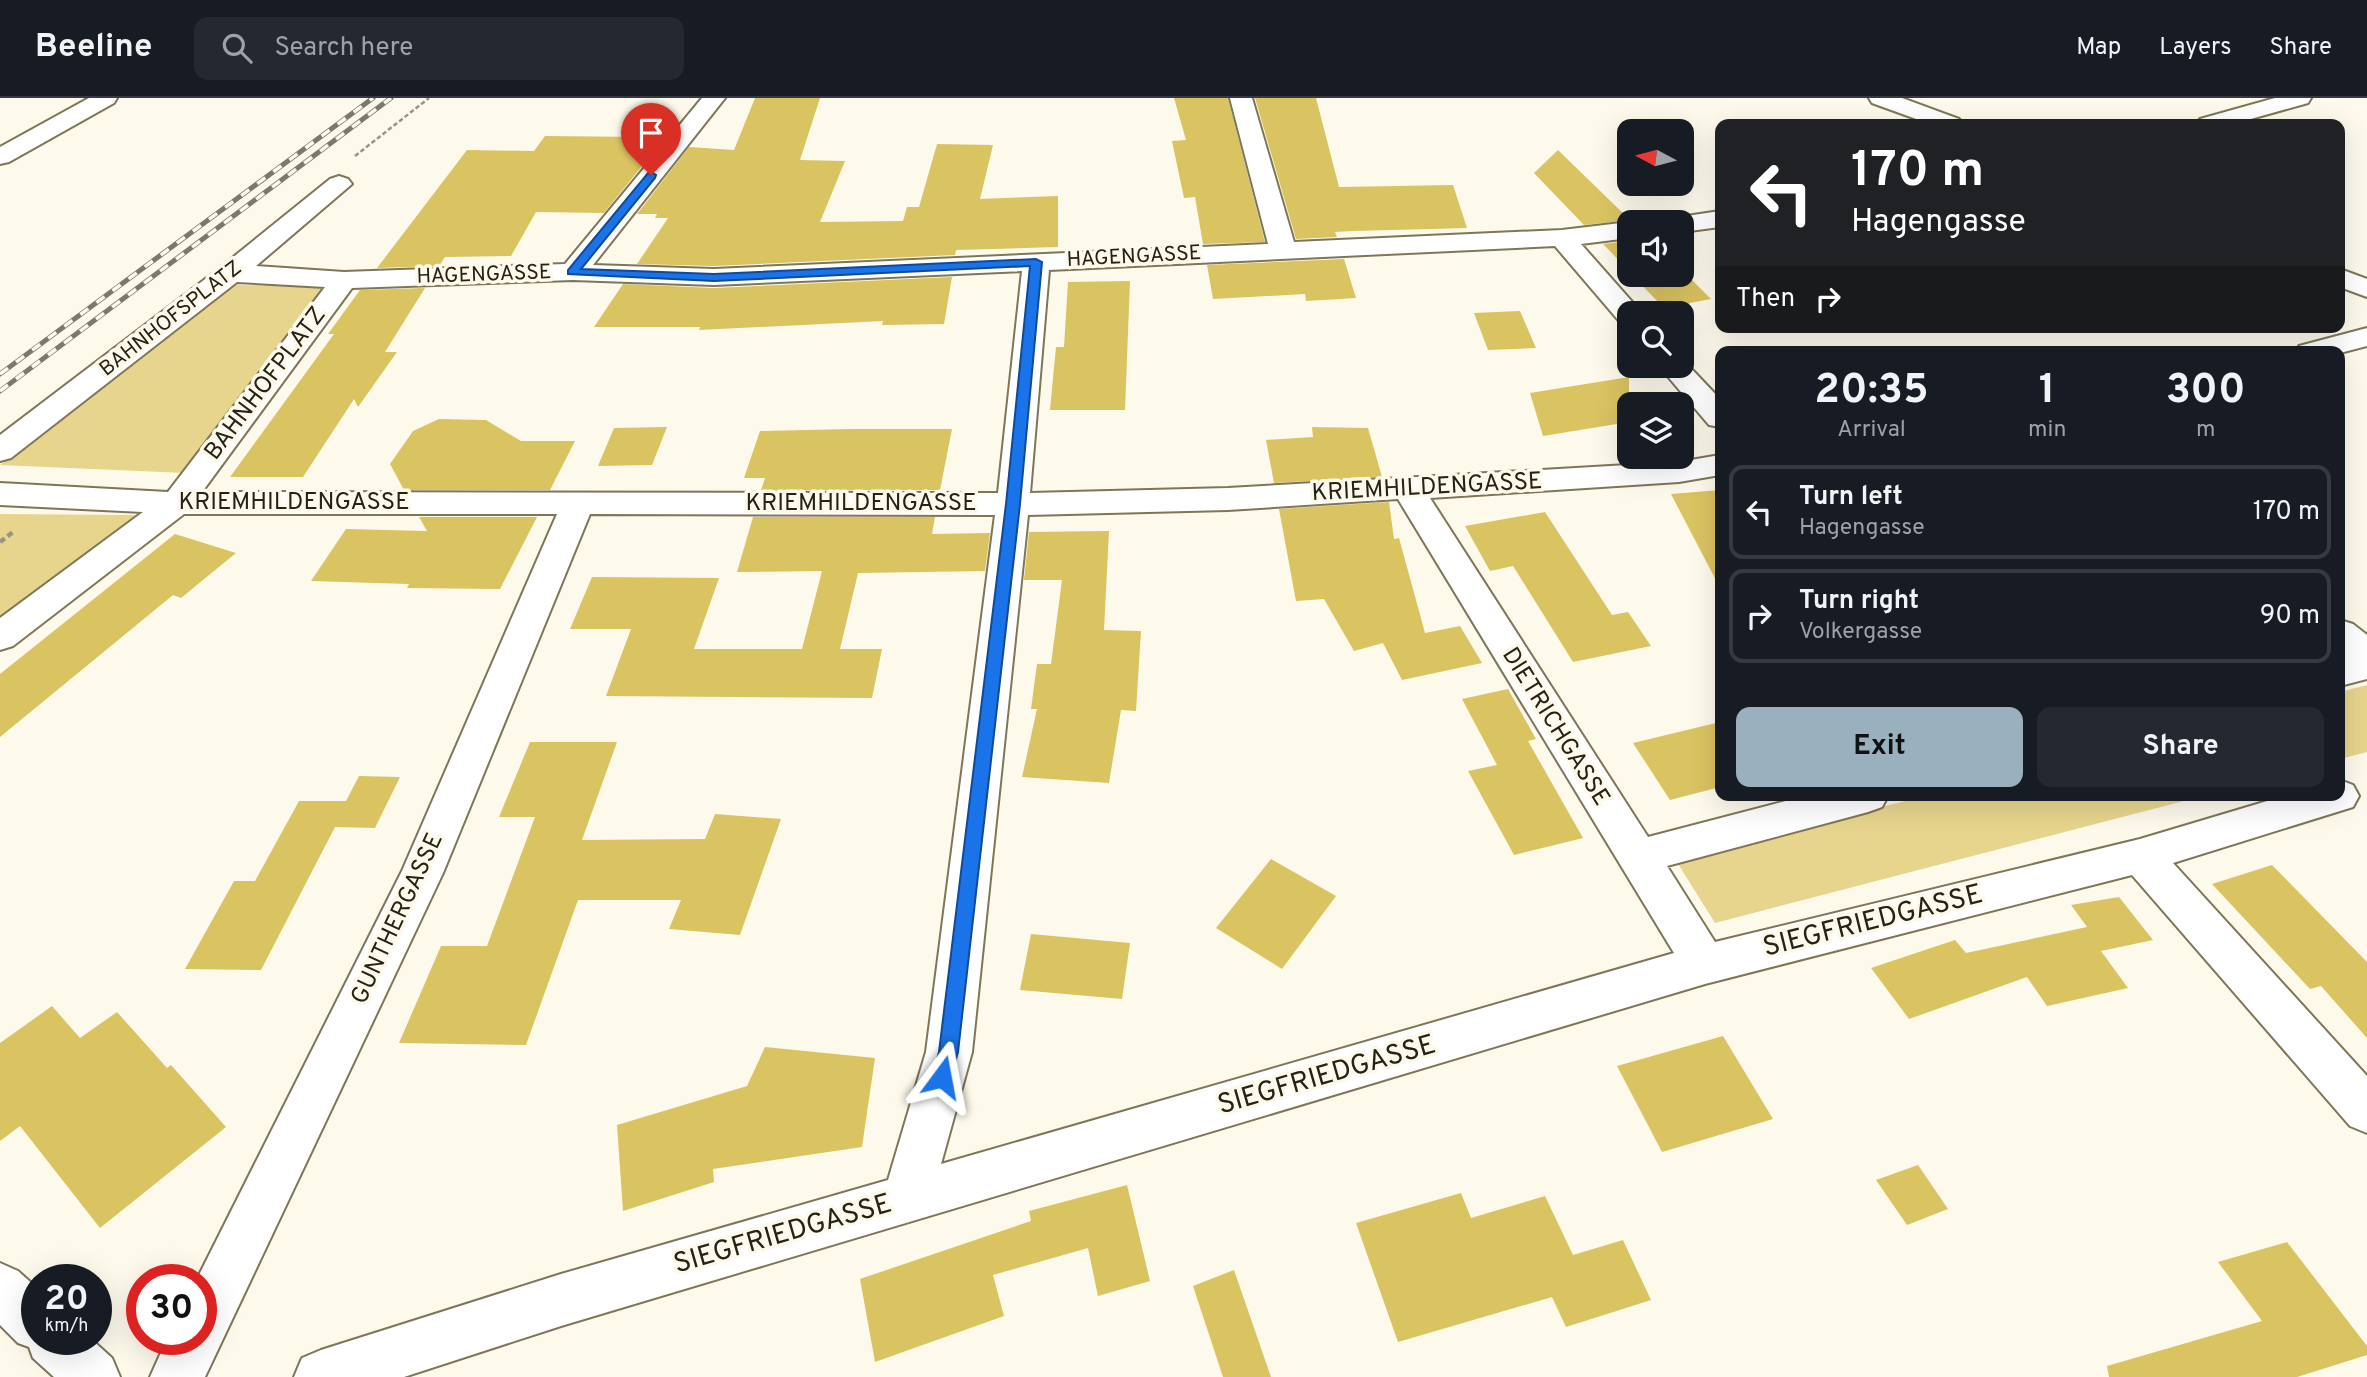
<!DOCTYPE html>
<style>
:root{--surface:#171b24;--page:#242831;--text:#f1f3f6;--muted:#9ea1a6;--line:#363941;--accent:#99b0bf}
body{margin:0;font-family:Overpass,sans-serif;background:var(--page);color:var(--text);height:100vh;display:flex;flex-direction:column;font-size:26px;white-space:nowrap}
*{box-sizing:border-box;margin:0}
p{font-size:23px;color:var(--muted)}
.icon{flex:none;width:38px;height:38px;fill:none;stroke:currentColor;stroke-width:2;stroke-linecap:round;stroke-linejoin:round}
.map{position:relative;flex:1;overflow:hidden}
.sheet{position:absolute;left:1715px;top:248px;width:630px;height:455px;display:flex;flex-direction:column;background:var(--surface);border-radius:14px;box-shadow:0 7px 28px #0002}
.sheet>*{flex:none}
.top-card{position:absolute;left:1715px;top:21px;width:630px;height:214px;border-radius:14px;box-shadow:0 7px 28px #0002;background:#202124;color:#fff;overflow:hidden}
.needle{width:46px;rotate:277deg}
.controls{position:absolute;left:1617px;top:21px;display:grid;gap:14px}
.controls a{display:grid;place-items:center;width:77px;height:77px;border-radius:14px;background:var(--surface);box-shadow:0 7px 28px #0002;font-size:35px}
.speed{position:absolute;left:21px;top:1166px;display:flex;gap:14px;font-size:35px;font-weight:700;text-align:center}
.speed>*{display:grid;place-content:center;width:91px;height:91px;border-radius:50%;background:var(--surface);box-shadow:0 7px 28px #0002;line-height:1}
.speed small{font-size:18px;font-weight:400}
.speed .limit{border:10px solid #d22;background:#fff;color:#111}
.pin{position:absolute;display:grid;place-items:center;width:60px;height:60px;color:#fff;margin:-72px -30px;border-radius:50% 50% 50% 0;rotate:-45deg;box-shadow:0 0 7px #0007}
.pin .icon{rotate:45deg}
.me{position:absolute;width:77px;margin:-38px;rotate:13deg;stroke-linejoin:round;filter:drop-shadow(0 0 5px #0008)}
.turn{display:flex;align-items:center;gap:24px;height:147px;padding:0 21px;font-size:32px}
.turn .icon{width:91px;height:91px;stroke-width:2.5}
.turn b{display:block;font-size:49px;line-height:60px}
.then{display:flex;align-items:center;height:66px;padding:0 21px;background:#0003;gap:14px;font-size:26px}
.eta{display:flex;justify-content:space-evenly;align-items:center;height:119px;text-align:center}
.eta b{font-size:42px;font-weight:700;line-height:49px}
.primary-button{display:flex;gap:14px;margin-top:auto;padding:14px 21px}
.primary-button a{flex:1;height:80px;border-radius:14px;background:var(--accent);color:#111;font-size:28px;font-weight:700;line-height:80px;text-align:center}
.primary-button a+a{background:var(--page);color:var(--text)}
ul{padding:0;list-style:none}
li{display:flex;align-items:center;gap:21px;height:94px;margin:0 14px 10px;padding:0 7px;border:4px solid var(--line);border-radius:14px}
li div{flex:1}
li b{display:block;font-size:26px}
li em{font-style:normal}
header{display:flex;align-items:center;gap:42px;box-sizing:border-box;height:98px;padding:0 35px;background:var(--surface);border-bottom:2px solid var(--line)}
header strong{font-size:33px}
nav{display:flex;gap:38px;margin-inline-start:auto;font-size:24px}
.search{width:490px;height:63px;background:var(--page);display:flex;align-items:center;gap:18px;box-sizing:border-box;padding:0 24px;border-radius:14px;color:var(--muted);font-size:26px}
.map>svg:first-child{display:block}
</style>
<header>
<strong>Beeline</strong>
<div class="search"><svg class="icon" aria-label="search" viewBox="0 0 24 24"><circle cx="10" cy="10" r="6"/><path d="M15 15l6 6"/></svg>Search here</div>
<nav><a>Map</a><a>Layers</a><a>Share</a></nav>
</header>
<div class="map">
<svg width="2367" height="1279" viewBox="0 0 2367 1279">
<rect width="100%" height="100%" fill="#fdfaec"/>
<g fill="#e7d58d">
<polygon points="232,187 328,188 185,375 0,367"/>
<polygon points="0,416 136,417 0,522"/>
<polygon points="2367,587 2367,654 2340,661 2340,594"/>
<polygon points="1925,698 2203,698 1715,825 1675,761"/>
</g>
<g fill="#dac361">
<polygon points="755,0 820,0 800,62 845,63 820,124 903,123 907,109 919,109 937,46 993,47 980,101 1058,98 1058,149 956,152 955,157 714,168 637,166 668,120 655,120 657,116 637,116 689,49 734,52"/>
<polygon points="1174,0 1228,0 1265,144 1203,146 1195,99 1184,100 1172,43 1186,42"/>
<polygon points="1255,0 1316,0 1339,89 1453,87 1467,130 1353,133 1335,134 1337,139 1296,141"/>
<polygon points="545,38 646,39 641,46 659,47 604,115 536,114 511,158 445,159 439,168 377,170 467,52 534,53"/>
<polygon points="1558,52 1630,122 1584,127 1534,75"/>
<polygon points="1629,143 1629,173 1603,146"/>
<polygon points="1344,161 1356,200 1306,203 1305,196 1213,201 1207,167"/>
<polygon points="1682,172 1711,201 1664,210 1632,177 1682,177"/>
<polygon points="952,179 944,226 882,227 883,223 699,232 700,229 594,229 623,186 714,190"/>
<polygon points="1130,183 1125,312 1050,312 1056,249 1064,249 1068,184"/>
<polygon points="425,190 385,254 397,254 358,309 354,301 303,379 230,379 334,236 328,236 360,192"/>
<polygon points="1520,213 1536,250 1488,252 1474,215"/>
<polygon points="1629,279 1629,324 1543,338 1530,295"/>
<polygon points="439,321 486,322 521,343 575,343 550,392 404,392 390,366 413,333"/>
<polygon points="667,329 652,367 598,368 614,330"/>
<polygon points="1312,329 1368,330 1382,379 1274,385 1266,342 1313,339"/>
<polygon points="851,331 952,331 940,392 761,392 765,380 744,380 760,333"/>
<polygon points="1720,392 1720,490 1671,396"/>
<polygon points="1389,404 1394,441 1399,440 1425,535 1460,528 1482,565 1402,582 1383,545 1354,553 1324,501 1296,503 1279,411"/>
<polygon points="1545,414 1612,517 1628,514 1651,548 1573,564 1513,468 1490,473 1465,428"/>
<polygon points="419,419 537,419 500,491 407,490 409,486 311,483 346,431 427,433"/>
<polygon points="753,419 935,419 932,436 990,435 985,473 858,475 840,551 882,551 872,600 606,598 631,531 570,531 592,479 719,480 694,551 802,551 822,473 737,474"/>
<polygon points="1109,433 1104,532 1141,533 1136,613 1121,612 1109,685 1022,679 1037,611 1031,611 1037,566 1051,566 1062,482 1024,482 1029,434"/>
<polygon points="175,436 236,455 181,500 173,497 0,639 0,576"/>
<polygon points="1508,591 1536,641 1528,643 1583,740 1514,757 1468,673 1497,667 1462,601"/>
<polygon points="1720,624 1720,689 1670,702 1633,645"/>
<polygon points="530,644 617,644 582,742 705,741 715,716 781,721 740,837 669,831 681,802 578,802 526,947 399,945 441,848 487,848 535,719 499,719"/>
<polygon points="359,678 400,679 375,730 335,729 261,872 185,871 234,783 255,783 299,703 346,703"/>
<polygon points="1271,761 1336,798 1282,871 1216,830"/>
<polygon points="2272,767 2367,864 2367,940 2321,888 2310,891 2212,786"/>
<polygon points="2119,799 2153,842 2101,853 2128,890 2047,908 2027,879 1909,921 1871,870 1955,842 1966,855 2087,829 2071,807"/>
<polygon points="1031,836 1130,845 1122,901 1020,892"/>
<polygon points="52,908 80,940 117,914 167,970 171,967 226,1029 100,1130 20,1028 0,1043 0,945"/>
<polygon points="1723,938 1773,1021 1662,1054 1617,968"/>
<polygon points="765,949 875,960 862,1049 713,1071 714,1084 623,1113 617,1027 747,988"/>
<polygon points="1918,1067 1948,1111 1907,1127 1876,1082"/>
<polygon points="1127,1087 1150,1183 1098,1198 1088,1150 993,1177 1004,1218 875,1264 860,1181 1031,1123 1029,1113"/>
<polygon points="1461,1095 1471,1120 1545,1098 1573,1157 1623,1142 1651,1202 1566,1229 1552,1199 1398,1244 1356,1125"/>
<polygon points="2287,1144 2367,1248 2367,1257 2297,1279 2109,1279 2107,1268 2262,1223 2218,1164"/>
<polygon points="1234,1172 1271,1279 1223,1279 1193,1188"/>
</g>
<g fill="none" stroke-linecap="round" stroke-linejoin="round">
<defs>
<g id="street">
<polygon points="89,0 117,0 114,5 9,64 0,66 0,49"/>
<path d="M702,0H725L593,167L714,171L1268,146L1230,0H1252L1294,144L1562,132L1629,124V140L1581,146L1642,215H1629V225L1619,223L1555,148L1049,172L1030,395L1228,390L1679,364L1720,357V377L1679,384L1430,400L1648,739L1805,698H1888L1882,709L1868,714L1667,768L1715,844L2140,741L2284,698H2340V682L2353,687L2359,698L2353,709L2173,765L2367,978V1035L2350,1028L2132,777L1705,886L561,1228L404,1279H294L302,1260L321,1252L561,1176L888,1082L926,954L995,417L590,416L443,775L205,1279H150L167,1241H201V1181H197L402,773L557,416H184L13,548L0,552V520L143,414L0,407V385L168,394L325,189L237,184L11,360L0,363V337L221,169L330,81L339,78L348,81L352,86L256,168L344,174L565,166ZM1022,173L998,395L202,394L352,190L573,182L714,187ZM1398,401L1674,855L941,1066L972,954L1028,417L1228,412Z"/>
<polygon points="1869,0 1902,0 1959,21 1963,26 1930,26 1872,5"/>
<polygon points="2275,0 2311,0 2308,5 2233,26 2196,26 2200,21"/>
<polygon points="1720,113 1720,129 1682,134 1682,124 1670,124 1673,120"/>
<polygon points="2340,171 2367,181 2367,199 2340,189"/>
<polygon points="2367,230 2367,248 2340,255 2295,254 2299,248"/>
<polygon points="1682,261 1720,301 1720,329 1709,327 1659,268 1682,268"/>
<polygon points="2340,522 2353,526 2367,537 2367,581 2340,588 2340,560 2345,559 2340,555"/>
</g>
<polygon id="secondary" points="0,1165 18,1173 37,1190 37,1241 91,1241 112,1260 120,1279 54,1279 33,1260 29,1249 18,1245 0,1227"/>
</defs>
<use href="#street" stroke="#7e7657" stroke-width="4"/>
<use href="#secondary" stroke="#7e7657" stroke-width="4"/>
<polyline stroke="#989587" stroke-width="2.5" stroke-dasharray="4.5 2.5" stroke-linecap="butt" points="355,58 429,0"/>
<polyline stroke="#989587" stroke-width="4.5" stroke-dasharray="6 3.5" stroke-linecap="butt" points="0,444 13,434"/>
<use href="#street" fill="#fff" fill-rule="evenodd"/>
<use href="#secondary" fill="#fff" fill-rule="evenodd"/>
<defs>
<g id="rail">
<polyline points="0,276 373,0"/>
<polyline points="0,293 391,0"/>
</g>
</defs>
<use href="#rail" stroke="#7c796b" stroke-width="5"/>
<use href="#rail" stroke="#fdfaec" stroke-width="3.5" stroke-dasharray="10" stroke-linecap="butt"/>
</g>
<polygon fill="#1a73e8" stroke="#114b97" stroke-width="2" points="651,74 656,77 655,80 581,171 714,176 1036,161 1042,164 1020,406 958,954 949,985 942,988 935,985 932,979 939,954 1006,406 1030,168 714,183 568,176 568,172 648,75"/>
<g text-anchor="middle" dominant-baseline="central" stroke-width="7" stroke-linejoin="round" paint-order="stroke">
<g font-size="21" fill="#262316" stroke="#fdfaec">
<text transform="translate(1134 159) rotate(-3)">HAGENGASSE</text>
<text transform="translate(484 177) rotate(-2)">HAGENGASSE</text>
<text transform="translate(171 221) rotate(-38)">BAHNHOFSPLATZ</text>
</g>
<g font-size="24" fill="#262316" stroke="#fdfaec">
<text transform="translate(266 286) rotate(-53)">BAHNHOFPLATZ</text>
<text transform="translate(1427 390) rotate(-3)">KRIEMHILDENGASSE</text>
<text x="294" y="405">KRIEMHILDENGASSE</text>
<text x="861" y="406">KRIEMHILDENGASSE</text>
<text transform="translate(1555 629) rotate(58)">DIETRICHGASSE</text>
<text transform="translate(398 821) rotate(-65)">GUNTHERGASSE</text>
</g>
<g font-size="28" fill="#262316" stroke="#fdfaec">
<text transform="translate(1873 824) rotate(-14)">SIEGFRIEDGASSE</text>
<text transform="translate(1327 978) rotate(-16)">SIEGFRIEDGASSE</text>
<text transform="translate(783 1137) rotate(-16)">SIEGFRIEDGASSE</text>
</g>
</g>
</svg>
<div class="controls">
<a><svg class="needle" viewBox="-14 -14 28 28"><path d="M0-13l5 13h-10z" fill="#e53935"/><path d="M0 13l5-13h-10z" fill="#9ea1a6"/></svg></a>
<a><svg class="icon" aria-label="sound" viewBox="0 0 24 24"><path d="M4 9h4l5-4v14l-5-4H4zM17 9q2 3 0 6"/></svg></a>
<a><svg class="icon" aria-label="search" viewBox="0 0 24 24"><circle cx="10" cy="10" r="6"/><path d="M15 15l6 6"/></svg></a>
<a><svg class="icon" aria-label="layers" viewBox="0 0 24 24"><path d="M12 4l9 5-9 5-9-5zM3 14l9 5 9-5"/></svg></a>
</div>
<div class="speed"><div>20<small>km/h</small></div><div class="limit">30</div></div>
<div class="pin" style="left:651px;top:77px;background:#d93025"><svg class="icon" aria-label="arrive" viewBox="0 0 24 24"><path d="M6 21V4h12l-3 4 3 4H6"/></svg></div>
<svg class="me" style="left:942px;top:979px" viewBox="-20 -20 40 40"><path d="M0-17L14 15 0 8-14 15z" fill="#1a73e8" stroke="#fff" stroke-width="4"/></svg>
<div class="top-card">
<div class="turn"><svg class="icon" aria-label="left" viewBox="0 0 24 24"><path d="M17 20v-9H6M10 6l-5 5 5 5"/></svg><div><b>170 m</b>Hagengasse</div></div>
<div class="then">Then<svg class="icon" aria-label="right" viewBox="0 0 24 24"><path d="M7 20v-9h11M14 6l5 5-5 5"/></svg></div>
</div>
<section class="sheet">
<div class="eta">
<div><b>20:35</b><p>Arrival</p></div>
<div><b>1</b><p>min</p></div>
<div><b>300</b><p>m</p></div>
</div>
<ul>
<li><svg class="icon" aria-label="left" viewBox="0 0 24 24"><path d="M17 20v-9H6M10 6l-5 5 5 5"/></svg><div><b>Turn left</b><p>Hagengasse</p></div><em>170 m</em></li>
<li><svg class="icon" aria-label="right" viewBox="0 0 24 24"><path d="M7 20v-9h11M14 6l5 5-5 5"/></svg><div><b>Turn right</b><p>Volkergasse</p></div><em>90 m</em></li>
</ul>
<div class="primary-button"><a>Exit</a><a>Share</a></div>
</section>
</div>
